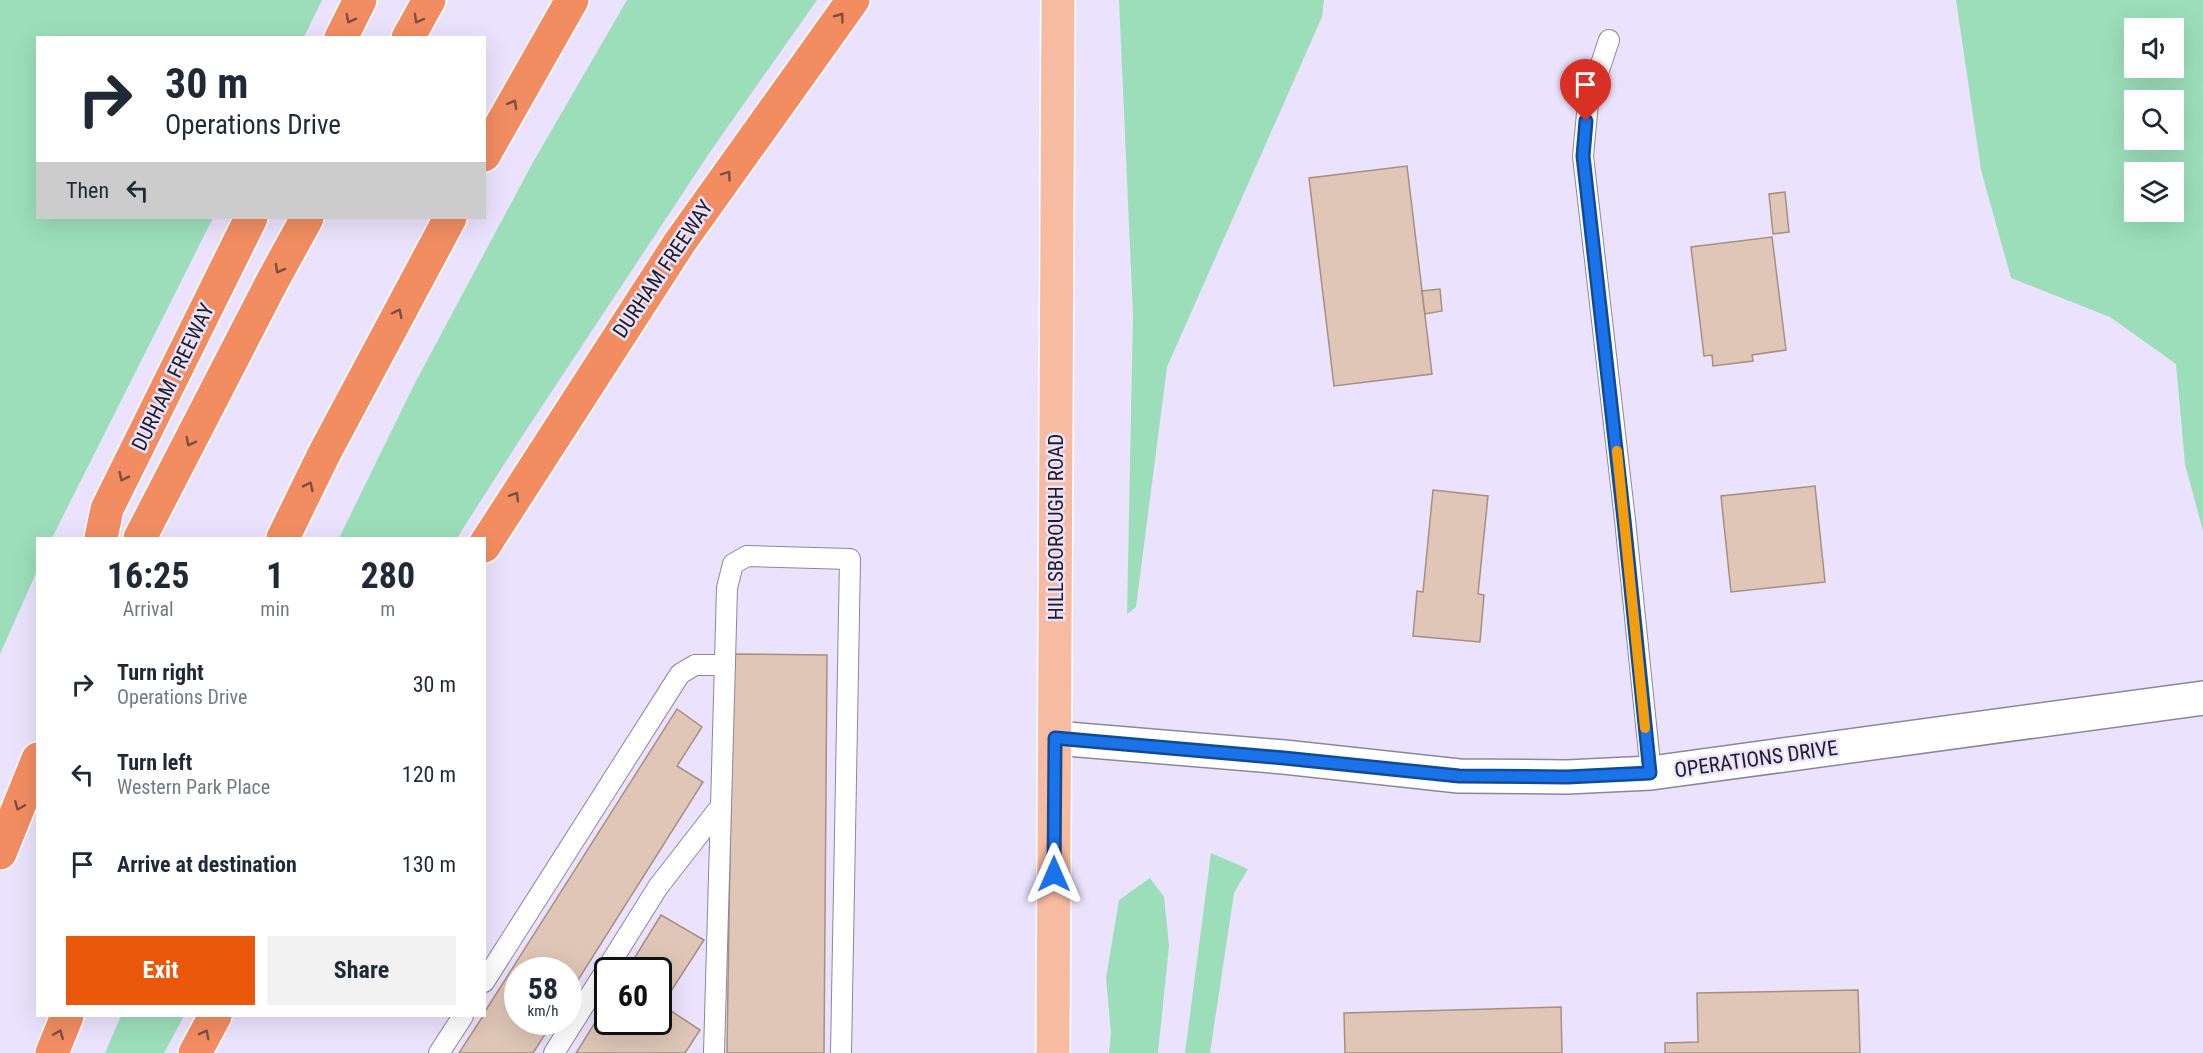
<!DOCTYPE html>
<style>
:root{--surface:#fff;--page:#f2f2f3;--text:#1f2937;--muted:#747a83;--accent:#ea580c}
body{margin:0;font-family:"Roboto Condensed",sans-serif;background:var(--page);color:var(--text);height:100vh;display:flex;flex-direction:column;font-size:22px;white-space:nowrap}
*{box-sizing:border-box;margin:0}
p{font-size:20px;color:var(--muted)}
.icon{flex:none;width:33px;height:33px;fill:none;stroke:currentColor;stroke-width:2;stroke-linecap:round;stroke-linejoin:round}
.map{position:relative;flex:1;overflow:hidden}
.side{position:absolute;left:36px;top:537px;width:450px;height:480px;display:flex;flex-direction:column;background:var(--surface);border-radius:0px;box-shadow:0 6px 24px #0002}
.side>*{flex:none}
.banner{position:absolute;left:36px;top:36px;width:450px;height:183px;border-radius:0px;box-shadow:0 6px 24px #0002;background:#fff;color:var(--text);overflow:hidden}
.fabs{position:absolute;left:2124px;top:18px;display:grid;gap:12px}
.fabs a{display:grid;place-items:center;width:60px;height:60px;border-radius:0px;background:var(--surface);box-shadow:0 6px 24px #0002;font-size:30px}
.speed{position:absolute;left:504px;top:957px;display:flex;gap:12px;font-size:30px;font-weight:700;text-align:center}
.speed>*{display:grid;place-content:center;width:78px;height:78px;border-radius:50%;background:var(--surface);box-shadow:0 6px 24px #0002;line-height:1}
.speed small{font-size:15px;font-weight:400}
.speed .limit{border:3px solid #111;border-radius:9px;background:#fff;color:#111}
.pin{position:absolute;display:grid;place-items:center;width:51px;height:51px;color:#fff;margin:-62px -26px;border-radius:50% 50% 50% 0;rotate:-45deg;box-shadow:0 0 6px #0007}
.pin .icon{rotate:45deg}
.me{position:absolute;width:66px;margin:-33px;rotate:0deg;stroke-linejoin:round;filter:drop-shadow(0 0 4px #0008)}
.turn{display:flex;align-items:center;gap:21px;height:126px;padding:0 30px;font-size:27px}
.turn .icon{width:78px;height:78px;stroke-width:2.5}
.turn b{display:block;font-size:42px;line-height:51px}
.then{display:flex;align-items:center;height:57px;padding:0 30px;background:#0003;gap:12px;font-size:22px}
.eta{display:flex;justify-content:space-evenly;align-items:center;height:102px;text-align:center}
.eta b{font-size:36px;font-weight:700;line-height:42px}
.button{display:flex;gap:12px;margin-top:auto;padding:12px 30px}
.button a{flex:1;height:69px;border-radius:0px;background:var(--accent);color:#fff;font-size:24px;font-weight:700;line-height:69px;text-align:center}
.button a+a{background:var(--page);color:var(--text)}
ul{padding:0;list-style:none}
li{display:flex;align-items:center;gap:18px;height:90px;padding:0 30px}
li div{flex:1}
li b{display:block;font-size:22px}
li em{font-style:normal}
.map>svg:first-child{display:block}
</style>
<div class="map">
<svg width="2203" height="1053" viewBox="0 0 2203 1053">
<rect width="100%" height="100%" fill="#ebe3fd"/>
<g fill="#9cdeba" fill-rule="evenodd">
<polygon points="0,0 322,0 304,37 38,38 38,218 213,218 52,538 38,538 37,571 0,654"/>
<polygon points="627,0 817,0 710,152 519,441 457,538 339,538 415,383 532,164"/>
<polygon points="1119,0 1324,0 1322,17 1167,367 1136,607 1127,614 1133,315"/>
<path d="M1956,0H2203V531L2185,464L2176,364L2110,317L2011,278L1981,170ZM2174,28V68H2134V28ZM2174,100V140H2134V100ZM2174,172V212H2134V172Z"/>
<polygon points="1211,853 1248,869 1234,893 1210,1053 1185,1053"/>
<polygon points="1150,878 1164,897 1169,946 1158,1053 1109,1053 1111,1033 1106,978 1119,900"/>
<polygon points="121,1016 184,1016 164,1053 105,1053"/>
</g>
<g fill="#dfc6b6" stroke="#a78f80" stroke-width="1.5">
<polygon points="1407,166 1432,374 1334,386 1309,178"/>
<polygon points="1785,192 1789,232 1773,234 1769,194"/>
<polygon points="1772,237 1786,350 1752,355 1753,361 1713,366 1712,355 1704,356 1691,247"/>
<polygon points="1440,289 1442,311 1425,314 1422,291"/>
<polygon points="1815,486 1825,582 1731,592 1721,496"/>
<polygon points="1433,490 1488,496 1478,594 1484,595 1480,642 1413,636 1417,591 1423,592"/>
<polygon points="733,654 827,655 824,1053 727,1053"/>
<polygon points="677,709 702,727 677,766 703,782 568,996 568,970 518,970 518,1022 553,1022 533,1053 459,1053 483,1016 484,1016 484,1013"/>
<polygon points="661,915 704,940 662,1005 700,1030 685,1053 576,1053 608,1002 608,1022 658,1022 658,970 627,970"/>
<polygon points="1858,990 1860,1053 1665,1053 1665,1043 1698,1042 1697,993"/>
<polygon points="1561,1007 1562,1053 1345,1053 1344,1013"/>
</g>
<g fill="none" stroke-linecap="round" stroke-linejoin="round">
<defs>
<g id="lane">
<polyline points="1609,40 1588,103 1583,156 1625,520 1651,773"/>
<polyline points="484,982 680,674 695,665 725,665"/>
<polyline points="439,1053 463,1016"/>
<polyline points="554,1053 658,887 721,806 727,588 733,564 747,556 850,559 841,1053"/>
<polyline points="714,1053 721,806"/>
</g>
<polyline id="street" points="1055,738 1284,757 1459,776 1567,777 1651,773 2203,698"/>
<polyline id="primary" points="1053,1053 1058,0"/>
<g id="highway">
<polyline points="341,38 360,0"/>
<polyline points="408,38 429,0"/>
<polyline points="484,155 572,0"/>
<polyline points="101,538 107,509 251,218"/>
<polyline points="140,538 273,280 307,218"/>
<polyline points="283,538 324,454 450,218"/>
<polyline points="484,546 680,242 853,0"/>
<polyline points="0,853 38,759"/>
<polyline points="52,1053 67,1016"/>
<polyline points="195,1053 215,1016"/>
</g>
</defs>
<use href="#lane" stroke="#8c869d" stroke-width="22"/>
<use href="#street" stroke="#8c869d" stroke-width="36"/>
<use href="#primary" stroke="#fff" stroke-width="36"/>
<use href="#highway" stroke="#fff" stroke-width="36"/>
<use href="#lane" stroke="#fff" stroke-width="20"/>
<use href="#street" stroke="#fff" stroke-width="33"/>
<use href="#primary" stroke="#f7bba1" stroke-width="33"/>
<use href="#highway" stroke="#f28d62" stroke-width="33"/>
</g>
<defs><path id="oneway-chevron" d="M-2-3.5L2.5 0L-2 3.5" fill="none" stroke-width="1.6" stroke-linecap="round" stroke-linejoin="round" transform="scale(1.5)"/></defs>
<g stroke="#7e4f41">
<use href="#oneway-chevron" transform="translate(840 17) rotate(-53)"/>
<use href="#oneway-chevron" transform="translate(350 19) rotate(117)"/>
<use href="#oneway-chevron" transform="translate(418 19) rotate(119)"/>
<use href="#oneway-chevron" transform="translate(513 104) rotate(-61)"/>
<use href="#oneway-chevron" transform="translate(727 175) rotate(-54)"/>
<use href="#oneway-chevron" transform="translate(279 269) rotate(119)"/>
<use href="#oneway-chevron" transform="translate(398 313) rotate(-63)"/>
<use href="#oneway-chevron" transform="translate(190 442) rotate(117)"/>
<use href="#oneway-chevron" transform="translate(123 477) rotate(116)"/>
<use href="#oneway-chevron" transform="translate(309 486) rotate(-64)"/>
<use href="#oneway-chevron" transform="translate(515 496) rotate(-59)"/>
<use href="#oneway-chevron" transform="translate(19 806) rotate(112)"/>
<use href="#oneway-chevron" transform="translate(59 1034) rotate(-68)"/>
<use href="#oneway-chevron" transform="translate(205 1034) rotate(-62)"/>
</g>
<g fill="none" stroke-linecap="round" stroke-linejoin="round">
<defs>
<polyline id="route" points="1054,874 1055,738 1284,758 1459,776 1567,777 1650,773 1624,520 1583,156 1586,121"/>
</defs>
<use href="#route" stroke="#114b97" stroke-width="15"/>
<use href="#route" stroke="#1a73e8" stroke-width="10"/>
<polyline stroke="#f59e0b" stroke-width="10" points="1617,451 1645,728"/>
</g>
<g text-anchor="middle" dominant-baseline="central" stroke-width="5" stroke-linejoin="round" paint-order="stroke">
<g font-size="21" fill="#1f1d26" stroke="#ebe3fd">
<text transform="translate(663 269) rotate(-56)">DURHAM FREEWAY</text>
<text transform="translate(173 377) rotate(-64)">DURHAM FREEWAY</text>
<text transform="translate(1056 527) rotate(-90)">HILLSBOROUGH ROAD</text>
<text transform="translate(1756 759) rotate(-8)">OPERATIONS DRIVE</text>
</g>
</g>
</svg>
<div class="fabs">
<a><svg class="icon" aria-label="sound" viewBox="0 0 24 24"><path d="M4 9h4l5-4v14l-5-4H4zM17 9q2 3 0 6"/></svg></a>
<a><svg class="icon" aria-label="search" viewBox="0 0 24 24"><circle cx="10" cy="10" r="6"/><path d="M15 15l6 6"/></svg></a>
<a><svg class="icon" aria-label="layers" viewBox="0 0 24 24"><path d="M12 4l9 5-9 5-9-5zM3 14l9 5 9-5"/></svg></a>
</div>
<div class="speed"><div>58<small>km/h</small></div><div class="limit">60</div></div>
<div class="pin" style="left:1586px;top:121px;background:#d93025"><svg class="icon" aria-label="arrive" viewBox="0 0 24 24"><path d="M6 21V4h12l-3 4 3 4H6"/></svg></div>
<svg class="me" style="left:1054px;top:874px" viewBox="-20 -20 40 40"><path d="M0-17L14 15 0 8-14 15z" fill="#1a73e8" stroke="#fff" stroke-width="4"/></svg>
<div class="banner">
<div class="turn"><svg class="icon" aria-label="right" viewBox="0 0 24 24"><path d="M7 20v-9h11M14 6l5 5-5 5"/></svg><div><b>30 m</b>Operations Drive</div></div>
<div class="then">Then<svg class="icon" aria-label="left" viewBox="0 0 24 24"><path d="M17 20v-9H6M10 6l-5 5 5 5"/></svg></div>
</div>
<section class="side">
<div class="eta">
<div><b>16:25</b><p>Arrival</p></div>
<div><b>1</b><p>min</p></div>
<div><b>280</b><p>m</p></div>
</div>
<ul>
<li><svg class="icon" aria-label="right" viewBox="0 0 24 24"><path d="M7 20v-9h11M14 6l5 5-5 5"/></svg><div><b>Turn right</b><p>Operations Drive</p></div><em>30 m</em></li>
<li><svg class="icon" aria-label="left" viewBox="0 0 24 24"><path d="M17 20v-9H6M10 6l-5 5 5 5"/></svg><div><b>Turn left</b><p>Western Park Place</p></div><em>120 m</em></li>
<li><svg class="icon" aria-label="arrive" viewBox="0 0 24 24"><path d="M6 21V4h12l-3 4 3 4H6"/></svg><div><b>Arrive at destination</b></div><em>130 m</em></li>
</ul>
<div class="button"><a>Exit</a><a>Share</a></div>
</section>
</div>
